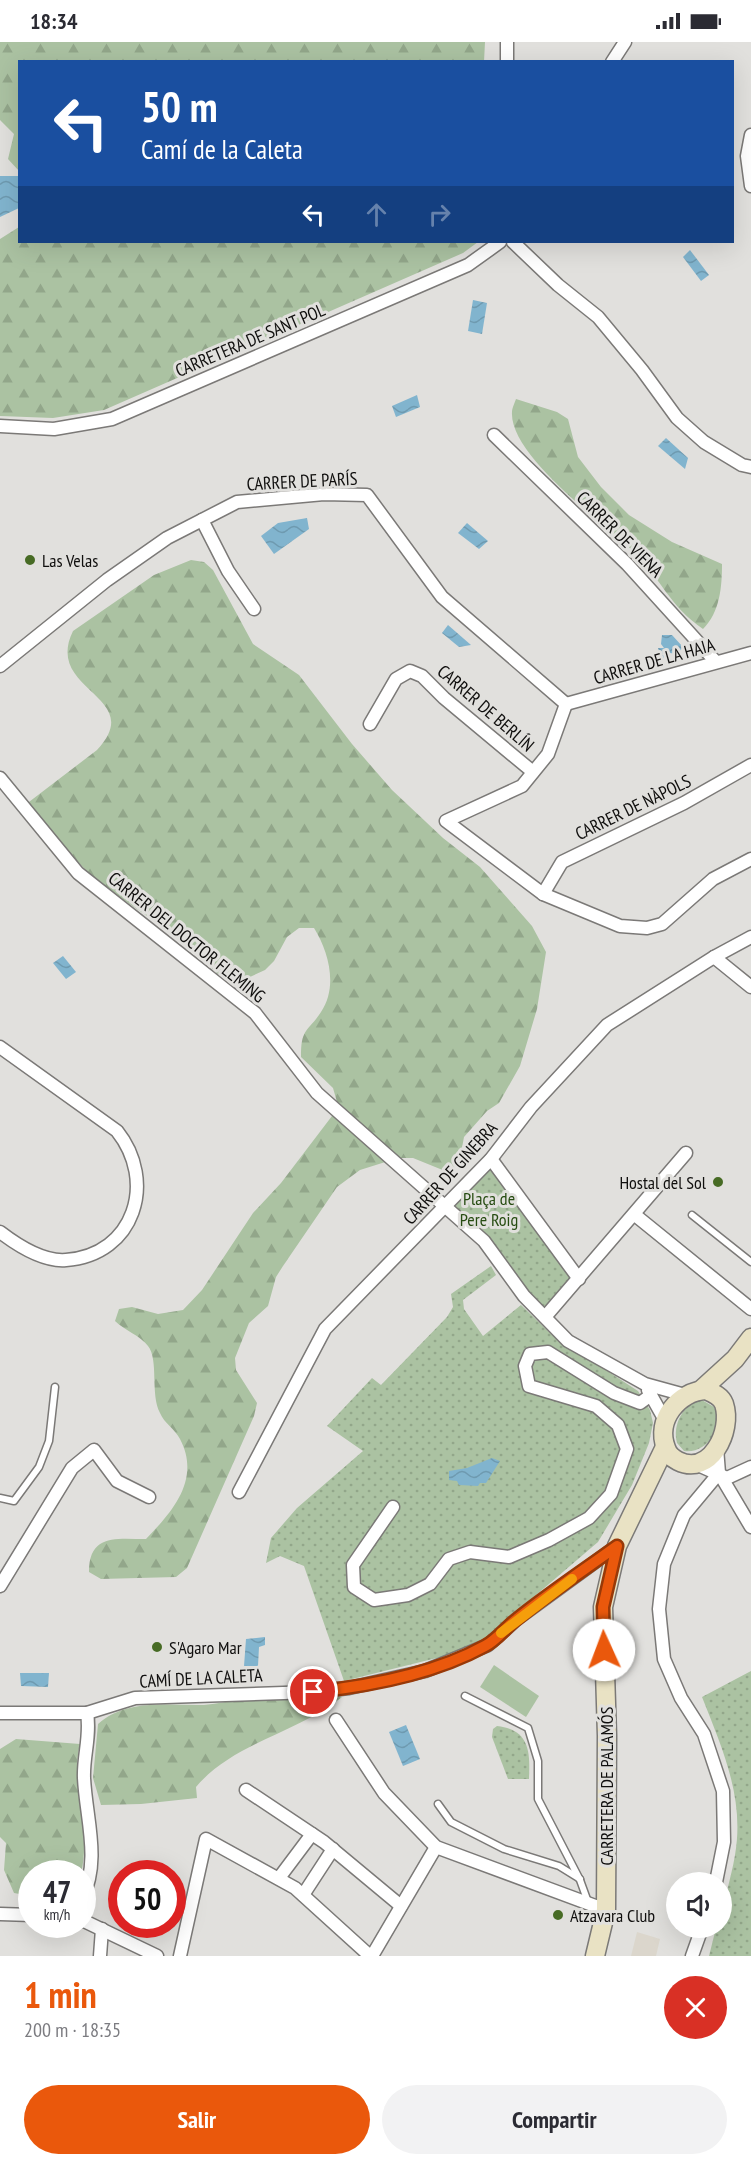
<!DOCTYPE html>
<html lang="es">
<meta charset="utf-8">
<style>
:root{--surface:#fff;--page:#f2f2f3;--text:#2b2b33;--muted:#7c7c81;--accent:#ea580c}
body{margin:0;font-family:"PT Sans Narrow",sans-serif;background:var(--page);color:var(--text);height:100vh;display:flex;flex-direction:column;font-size:22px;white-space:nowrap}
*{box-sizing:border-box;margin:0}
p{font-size:20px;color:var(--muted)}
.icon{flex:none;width:33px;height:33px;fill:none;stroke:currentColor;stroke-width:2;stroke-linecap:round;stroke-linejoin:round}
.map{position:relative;height:1914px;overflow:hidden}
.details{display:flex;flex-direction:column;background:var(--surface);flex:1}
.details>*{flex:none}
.banner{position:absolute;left:18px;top:18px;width:716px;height:183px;border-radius:0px;box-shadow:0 6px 24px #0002;background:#1a4fa0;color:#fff;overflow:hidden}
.fabs{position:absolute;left:666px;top:1830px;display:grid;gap:12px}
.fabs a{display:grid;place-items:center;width:66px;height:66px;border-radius:50%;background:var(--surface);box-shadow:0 6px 24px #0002;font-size:30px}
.speed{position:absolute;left:18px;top:1818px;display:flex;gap:12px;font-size:30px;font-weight:700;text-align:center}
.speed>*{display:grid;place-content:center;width:78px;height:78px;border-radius:50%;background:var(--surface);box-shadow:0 6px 24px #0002;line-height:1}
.speed small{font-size:15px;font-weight:400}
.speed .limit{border:9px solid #d22;background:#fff;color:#111}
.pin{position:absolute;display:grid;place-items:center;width:51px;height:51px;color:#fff;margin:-26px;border:3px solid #fff;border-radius:50%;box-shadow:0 2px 6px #0007}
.me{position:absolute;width:66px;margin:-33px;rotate:358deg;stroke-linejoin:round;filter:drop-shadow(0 0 4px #0008)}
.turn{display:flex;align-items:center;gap:21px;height:126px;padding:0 24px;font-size:27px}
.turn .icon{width:78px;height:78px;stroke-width:2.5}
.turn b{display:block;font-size:42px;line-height:51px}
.lanes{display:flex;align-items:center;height:57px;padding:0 24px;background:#0003;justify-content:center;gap:30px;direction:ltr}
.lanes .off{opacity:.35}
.round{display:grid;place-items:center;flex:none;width:63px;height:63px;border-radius:32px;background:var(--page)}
.overview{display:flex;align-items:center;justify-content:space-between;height:102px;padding:0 24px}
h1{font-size:36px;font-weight:700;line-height:45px;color:var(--accent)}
.primary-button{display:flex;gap:12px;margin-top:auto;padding:12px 24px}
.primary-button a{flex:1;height:69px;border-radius:36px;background:var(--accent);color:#fff;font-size:24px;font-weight:700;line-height:69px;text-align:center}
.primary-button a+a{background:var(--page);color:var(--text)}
.status{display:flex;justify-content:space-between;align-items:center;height:42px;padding:0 30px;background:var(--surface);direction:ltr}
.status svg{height:16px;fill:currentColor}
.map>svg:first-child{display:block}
</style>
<div class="status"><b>18:34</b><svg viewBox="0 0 49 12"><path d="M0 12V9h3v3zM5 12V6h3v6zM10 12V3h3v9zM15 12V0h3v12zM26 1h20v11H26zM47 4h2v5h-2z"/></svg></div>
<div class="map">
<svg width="751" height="1914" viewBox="0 0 751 1914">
<defs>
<pattern id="green-dots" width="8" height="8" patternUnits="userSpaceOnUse" patternTransform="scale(1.5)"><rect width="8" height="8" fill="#abc2a2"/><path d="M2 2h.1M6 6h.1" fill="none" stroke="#92a68a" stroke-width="1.8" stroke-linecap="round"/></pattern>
<pattern id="forest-firs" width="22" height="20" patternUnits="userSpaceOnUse" patternTransform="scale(1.5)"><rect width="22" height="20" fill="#abc2a2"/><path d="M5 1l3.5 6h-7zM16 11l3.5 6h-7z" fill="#92a68a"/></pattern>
<pattern id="water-waves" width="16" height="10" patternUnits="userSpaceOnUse" patternTransform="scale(1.5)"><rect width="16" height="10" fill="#81b4ce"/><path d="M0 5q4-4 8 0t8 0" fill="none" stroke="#6e9ab0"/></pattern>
</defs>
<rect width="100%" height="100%" fill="#e1e0dd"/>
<polygon fill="#dbd6cc" points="637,1890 660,1897 656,1914 631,1914"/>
<g fill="url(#green-dots)">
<polygon points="491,1117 579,1237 545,1275 447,1164"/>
<polygon points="491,1224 496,1233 463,1258 464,1267 483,1294 521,1263 552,1293 638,1349 650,1368 653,1381 649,1401 632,1443 598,1500 473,1607 344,1639 304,1524 280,1514 266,1521 271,1496 297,1466 363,1409 327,1384 372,1336 381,1343 447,1275 453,1265 451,1252"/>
<path d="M702,1358L714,1365C724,1386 707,1412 684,1409L677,1401C672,1383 683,1361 702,1358Z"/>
<path d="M751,1629V1914H709L716,1886H722C722,1860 731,1838 735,1813C745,1756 722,1706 702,1655Z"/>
<path d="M497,1684C530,1688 530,1710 529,1737H508L492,1695L493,1687Z"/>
</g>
<g fill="url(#forest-firs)">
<polygon points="0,0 485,0 484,20 20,20 19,129 8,117 14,92 0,78"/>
<polygon points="19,185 20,200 478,200 463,211 104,368 53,376 0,374 0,197"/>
<path d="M516,357L557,370L568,377L578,415L601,445L629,473L672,500L722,522C722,545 720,570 703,587C669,564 660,535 633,509C603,481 509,413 512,370C512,366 515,360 516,357Z"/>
<path d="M191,518L204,520L213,528L253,602L299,633L352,702L392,748L443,796L480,825L532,884L546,910L537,967L520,1024L499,1061L487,1069L464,1095L459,1122L450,1131L413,1116H398L360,1128L337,1145L283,1224L276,1235L268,1264L249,1281L235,1316L236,1328L257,1361L254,1374L187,1526L176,1535L101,1537L89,1530C89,1491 117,1497 146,1497C173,1469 201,1437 180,1397C175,1387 164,1381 160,1371C150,1352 159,1318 148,1304C141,1294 124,1288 115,1279L119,1267L132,1265L158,1272L183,1268L202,1248L253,1171L281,1141L332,1074L337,1060L333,1046L301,1015C301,986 307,991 321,970C338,945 329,910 314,886H299L287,895L274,919L265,928L241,939L228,938L215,930L197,909L94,837L25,763L97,708C148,653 43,650 73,589L154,533Z"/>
<path d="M334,1654L342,1655C298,1691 234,1700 196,1745L197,1756L141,1762L101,1763L93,1736L98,1682C128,1656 168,1664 204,1663C218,1662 232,1658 246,1657C275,1654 305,1657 334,1654Z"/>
<path d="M16,1697L80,1702C69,1747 92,1787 81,1831L32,1832L31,1854L14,1851L4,1828L6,1801L0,1795V1707Z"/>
</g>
<polygon fill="#abc2a2" points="494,1623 539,1654 526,1675 480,1645"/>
<g fill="url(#water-waves)">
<polygon points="0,134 20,134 19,166 0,175"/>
<polygon points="690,208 709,233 701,239 683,215"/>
<polygon points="473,258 487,261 482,292 468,289"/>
<polygon points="417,353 420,365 396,375 392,364"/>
<polygon points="666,396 688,416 685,427 658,404"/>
<polygon points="307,476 309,487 274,512 261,494 278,481"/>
<polygon points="467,481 488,499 479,507 458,491"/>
<polygon points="448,583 471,603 459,605 442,591"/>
<polygon points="662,593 672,593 682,604 680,612 669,611 667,616 661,616 658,606 664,606 661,602"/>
<polygon points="63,914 76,930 66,937 53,921"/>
<polygon points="492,1416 500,1419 486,1441 480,1441 478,1444 459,1443 457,1439 449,1438 449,1429 467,1426"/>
<polygon points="265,1595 265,1603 259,1605 258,1624 244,1624 246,1597"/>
<polygon points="20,1631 49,1631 48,1645 21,1644"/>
<polygon points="406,1683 420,1717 403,1724 389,1690"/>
</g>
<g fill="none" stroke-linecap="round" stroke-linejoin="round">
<defs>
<g id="lane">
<polyline points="692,1173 751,1220"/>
<polyline points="0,1456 14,1459 39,1425 49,1399 55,1345"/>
<polyline points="465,1654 528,1686 538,1719 538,1757 580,1838 588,1860"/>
<polyline points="438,1762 451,1780 504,1807 559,1824 580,1837"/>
</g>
<g id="street">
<polyline points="507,0 507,20"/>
<polyline points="612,20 625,0"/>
<polyline points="751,93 747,114 751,144"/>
<polyline points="513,200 558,243 598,275 642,328 677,376 704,400 742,423 751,425"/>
<polyline points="0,384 54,387 112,377 468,223 500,200"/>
<polyline points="494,393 627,522 716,620"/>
<polyline points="202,478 228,529 254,567"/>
<polyline points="0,624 107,538 167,496 237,460 324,452 367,453 442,555 566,662"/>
<polyline points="566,662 548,712 522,744 446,779 543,852 620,884 647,886 662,882 713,837 751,817"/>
<polyline points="566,662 751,611"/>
<polyline points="370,682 396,637 410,629 422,634 444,656 533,730"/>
<polyline points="0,736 78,831 255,971 317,1051 484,1199 524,1254 568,1299 645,1342 685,1353"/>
<polyline points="543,852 562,820 684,761 751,723"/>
<polyline points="714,915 751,945"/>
<path d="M0,1005L117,1089C157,1139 135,1213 66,1218C43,1220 17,1203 0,1190"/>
<polyline points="491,1117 579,1237"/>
<polyline points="635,1173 751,1267"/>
<polyline points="545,1275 686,1111"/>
<polyline points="648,1348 666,1380"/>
<polyline points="717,1406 719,1431 751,1485"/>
<polyline points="698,1423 727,1436 751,1425"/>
<polyline points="239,1450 325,1287 491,1117 531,1065 607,983 714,915 751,895"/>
<polyline points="393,1465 353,1523 354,1545 374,1558 408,1553 430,1542 449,1517 470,1510 509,1515 549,1498 589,1476 611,1452 627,1407 618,1383 596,1364 529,1344 525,1324 530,1312 548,1310 614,1351 640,1361 651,1353"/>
<polyline points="0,1544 72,1426 94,1408 117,1439 149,1455"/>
<polyline points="0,1671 87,1671 135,1656 313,1650 349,1646 425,1629 488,1603 517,1577 617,1504"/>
<polyline points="336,1678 384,1751 436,1805 606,1868"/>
<polyline points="246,1748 324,1800 401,1864"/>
<polyline points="279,1836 312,1792"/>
<polyline points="716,1840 724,1800 723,1749 704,1692 681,1656 664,1617 659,1567 664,1522 684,1473 719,1431"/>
<polyline points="303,1853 333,1807"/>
<path d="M82,1857C101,1818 86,1777 84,1736C83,1714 91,1694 87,1671"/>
<polyline points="0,1872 32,1873"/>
<polyline points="82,1878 157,1914"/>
<polyline points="100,1914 102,1887"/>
<polyline points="180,1914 206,1797 295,1846 370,1914"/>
<polyline points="372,1914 436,1805"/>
<polyline points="692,1914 702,1886"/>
</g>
<g id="secondary">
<polyline points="701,1348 735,1317 751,1296"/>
<path d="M706,1348C713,1351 721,1354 724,1362C733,1389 710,1435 678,1419C672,1416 668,1413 666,1406C655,1378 679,1349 706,1348Z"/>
<polyline points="595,1914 606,1868 607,1694 603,1565 617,1504 665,1405"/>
</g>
</defs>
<use href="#lane" stroke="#7b7977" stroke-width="9"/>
<use href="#street" stroke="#7b7977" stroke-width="15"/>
<use href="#secondary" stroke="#7b7977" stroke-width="21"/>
<use href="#lane" stroke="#fff" stroke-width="6"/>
<use href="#street" stroke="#fff" stroke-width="12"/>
<use href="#secondary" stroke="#e9e2c4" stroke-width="18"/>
</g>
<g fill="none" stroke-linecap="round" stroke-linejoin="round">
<defs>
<path id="route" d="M313,1650C371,1644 434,1632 485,1604C497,1598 506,1585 517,1577C549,1551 584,1528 617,1504L603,1565L604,1608"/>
</defs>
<use href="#route" stroke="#983908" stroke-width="15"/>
<use href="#route" stroke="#ea580c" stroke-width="10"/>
<polyline stroke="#f59e0b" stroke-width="10" points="501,1591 572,1537"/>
</g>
<g fill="#476b24" stroke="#e1e0dd" stroke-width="2">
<circle cx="30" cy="518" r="6"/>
<circle cx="718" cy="1140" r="6"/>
<circle cx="157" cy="1605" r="6"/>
<circle cx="558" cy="1873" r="6"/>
</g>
<g text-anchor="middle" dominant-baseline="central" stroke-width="6" stroke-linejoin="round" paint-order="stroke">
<g font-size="18" fill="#100f0e" stroke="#e1e0dd">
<text transform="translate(250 298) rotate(-23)">CARRETERA DE SANT POL</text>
<text transform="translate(302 439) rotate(-3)">CARRER DE PARÍS</text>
<text transform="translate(620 492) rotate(45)">CARRER DE VIENA</text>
<text transform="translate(654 619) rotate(-16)">CARRER DE LA HAIA</text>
<text transform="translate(486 666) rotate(41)">CARRER DE BERLÍN</text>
<text transform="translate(633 765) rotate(-26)">CARRER DE NÀPOLS</text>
<text transform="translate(187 895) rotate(39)">CARRER DEL DOCTOR FLEMING</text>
<text transform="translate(450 1131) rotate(-48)">CARRER DE GINEBRA</text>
<text transform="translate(201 1636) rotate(-3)">CAMÍ DE LA CALETA</text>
<text transform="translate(606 1744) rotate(-90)">CARRETERA DE PALAMÓS</text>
</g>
<g font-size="18" fill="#100f0e" stroke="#e1e0dd" text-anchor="start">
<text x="42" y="518">Las Velas</text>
<text x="706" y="1140" text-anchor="end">Hostal del Sol</text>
<text x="169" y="1605">S'Agaro Mar</text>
<text x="570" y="1873">Atzavara Club</text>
</g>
<g font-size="18" fill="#274c12" stroke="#e1e0dd">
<text x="489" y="1156">Plaça de<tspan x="489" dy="21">Pere Roig</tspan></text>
</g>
</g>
</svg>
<div class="fabs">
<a><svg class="icon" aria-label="sound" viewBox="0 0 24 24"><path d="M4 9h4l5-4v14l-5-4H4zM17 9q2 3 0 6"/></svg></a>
</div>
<div class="speed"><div>47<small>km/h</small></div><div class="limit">50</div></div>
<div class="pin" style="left:313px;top:1650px;background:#d93025"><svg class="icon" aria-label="arrive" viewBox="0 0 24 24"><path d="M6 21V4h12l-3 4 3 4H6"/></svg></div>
<svg class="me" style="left:604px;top:1608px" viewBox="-20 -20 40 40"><circle r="19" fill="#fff"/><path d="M0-13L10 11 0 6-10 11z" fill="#ea580c"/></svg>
<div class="banner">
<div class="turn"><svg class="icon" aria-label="left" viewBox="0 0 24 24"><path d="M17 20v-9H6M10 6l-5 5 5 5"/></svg><div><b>50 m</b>Camí de la Caleta</div></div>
<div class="lanes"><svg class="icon" aria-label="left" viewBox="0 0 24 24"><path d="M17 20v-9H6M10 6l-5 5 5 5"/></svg><svg class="icon off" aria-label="ahead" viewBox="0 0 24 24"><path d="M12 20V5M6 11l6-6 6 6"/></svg><svg class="icon off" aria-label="right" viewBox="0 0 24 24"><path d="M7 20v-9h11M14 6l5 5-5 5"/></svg></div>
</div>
</div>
<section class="details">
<div class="overview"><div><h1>1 min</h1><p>200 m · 18:35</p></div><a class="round" style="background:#d93025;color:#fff"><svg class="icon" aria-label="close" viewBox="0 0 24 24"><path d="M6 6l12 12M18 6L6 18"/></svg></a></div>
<div class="primary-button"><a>Salir</a><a>Compartir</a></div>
</section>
